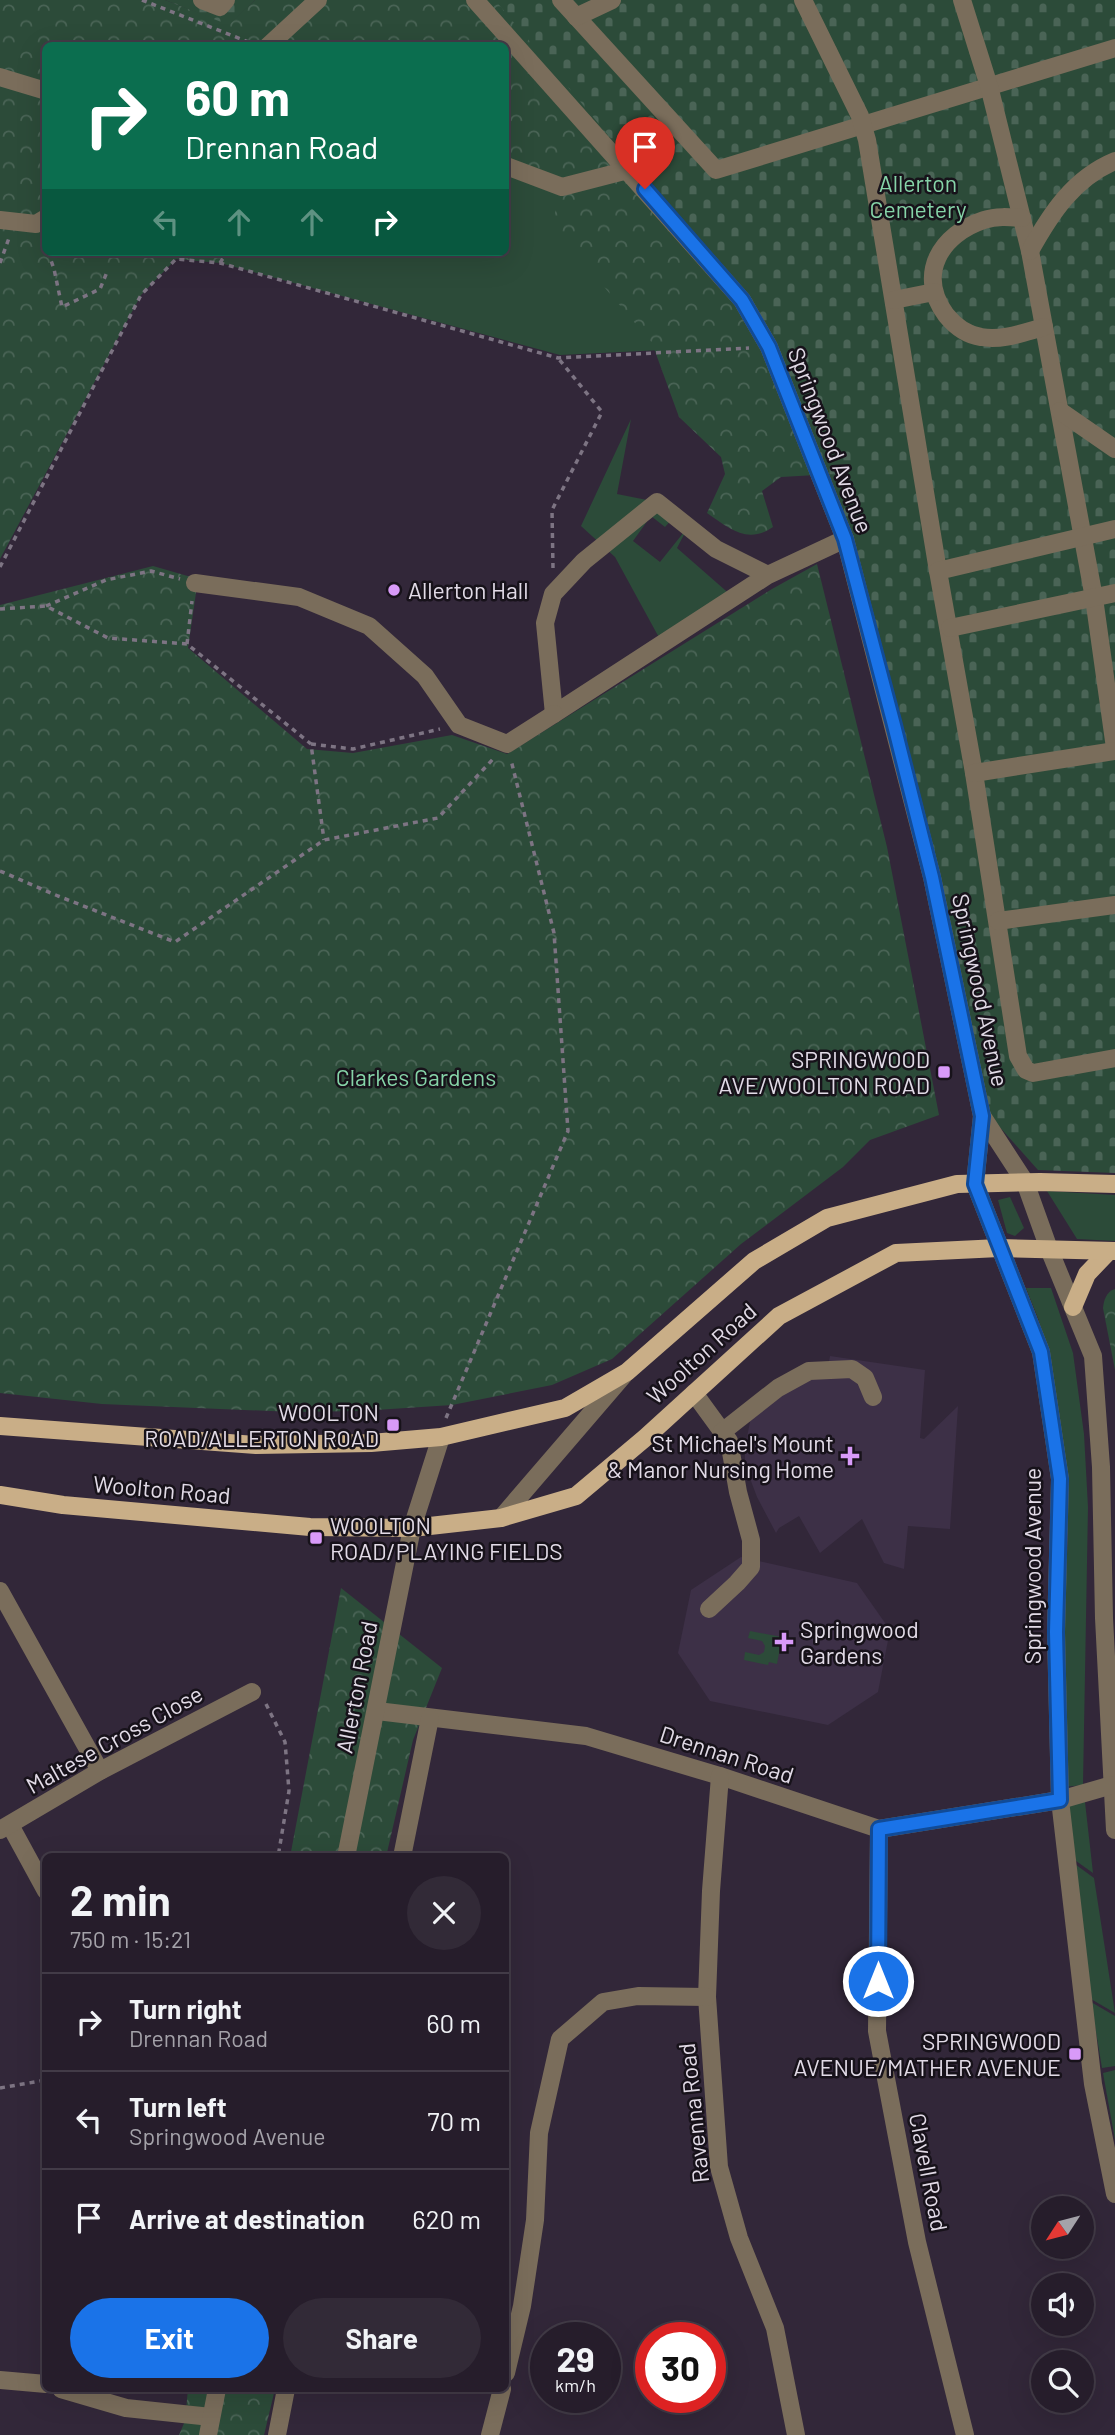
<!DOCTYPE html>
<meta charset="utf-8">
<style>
:root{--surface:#261d2b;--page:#322a37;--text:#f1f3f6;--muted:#a4a2a9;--line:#423b47;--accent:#1a73e8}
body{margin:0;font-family:Barlow,sans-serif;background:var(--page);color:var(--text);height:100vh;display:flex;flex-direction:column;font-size:26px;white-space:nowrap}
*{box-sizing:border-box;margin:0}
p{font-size:23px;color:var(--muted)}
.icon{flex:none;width:38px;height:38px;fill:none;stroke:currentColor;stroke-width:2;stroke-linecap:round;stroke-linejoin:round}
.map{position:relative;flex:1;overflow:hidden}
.details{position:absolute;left:42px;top:1853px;width:467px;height:539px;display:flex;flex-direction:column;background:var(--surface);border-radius:10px;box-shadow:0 7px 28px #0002,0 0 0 2px var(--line)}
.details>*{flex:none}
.hud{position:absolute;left:42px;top:42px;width:467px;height:214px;border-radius:10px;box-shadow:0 7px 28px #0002,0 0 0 2px var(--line);background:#0b6e4f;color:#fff;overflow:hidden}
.needle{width:46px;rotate:234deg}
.buttons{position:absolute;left:1031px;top:2196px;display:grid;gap:14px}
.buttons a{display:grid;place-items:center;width:63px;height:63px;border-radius:50%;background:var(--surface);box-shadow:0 7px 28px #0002,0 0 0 2px var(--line);font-size:35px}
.speed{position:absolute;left:530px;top:2322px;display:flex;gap:14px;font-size:35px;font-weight:700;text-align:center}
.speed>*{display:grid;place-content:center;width:91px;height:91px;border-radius:50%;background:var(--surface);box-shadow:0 7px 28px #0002,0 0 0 2px var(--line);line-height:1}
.speed small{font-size:18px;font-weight:400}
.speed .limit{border:10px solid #d22;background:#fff;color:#111}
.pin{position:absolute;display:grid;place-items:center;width:60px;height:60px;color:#fff;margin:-72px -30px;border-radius:50% 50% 50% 0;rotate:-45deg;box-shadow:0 0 7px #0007}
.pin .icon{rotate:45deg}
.me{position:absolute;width:77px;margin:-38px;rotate:0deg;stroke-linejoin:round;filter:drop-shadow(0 0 5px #0008)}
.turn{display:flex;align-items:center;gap:24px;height:147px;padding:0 28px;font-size:32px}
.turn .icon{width:91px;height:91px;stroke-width:2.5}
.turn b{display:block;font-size:49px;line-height:60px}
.lanes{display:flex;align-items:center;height:66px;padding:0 28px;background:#0003;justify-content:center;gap:35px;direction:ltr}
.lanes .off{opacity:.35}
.round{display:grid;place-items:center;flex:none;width:74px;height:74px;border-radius:37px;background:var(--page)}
.overview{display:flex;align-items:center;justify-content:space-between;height:119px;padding:0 28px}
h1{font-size:42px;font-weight:700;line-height:52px}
.button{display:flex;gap:14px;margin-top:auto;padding:14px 28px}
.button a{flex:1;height:80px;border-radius:42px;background:var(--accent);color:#fff;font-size:28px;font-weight:700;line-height:80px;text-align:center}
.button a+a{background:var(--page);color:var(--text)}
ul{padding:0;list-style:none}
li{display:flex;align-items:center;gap:21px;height:98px;padding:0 28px;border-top:2px solid var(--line)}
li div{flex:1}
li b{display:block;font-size:26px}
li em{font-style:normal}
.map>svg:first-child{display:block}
</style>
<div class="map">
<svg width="1115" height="2435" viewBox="0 0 1115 2435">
<defs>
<pattern id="forest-crowns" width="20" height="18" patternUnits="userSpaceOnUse" patternTransform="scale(1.75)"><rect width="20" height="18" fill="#2c4b39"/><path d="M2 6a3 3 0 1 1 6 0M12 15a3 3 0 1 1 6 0" fill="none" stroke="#4a6456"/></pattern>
<pattern id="cemetery-stones" width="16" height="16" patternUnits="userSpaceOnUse" patternTransform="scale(1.75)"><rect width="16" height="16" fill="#2c4b39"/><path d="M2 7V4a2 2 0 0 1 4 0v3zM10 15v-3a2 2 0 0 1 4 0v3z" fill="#4a6456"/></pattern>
</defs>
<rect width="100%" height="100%" fill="#322739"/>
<g fill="#3d3047">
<polygon points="830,1356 925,1370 920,1438 924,1439 958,1406 950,1529 908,1526 904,1569 884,1563 862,1519 820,1553 799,1516 779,1528 776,1533 757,1497 745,1465 745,1447 750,1422 744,1416 781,1385 827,1372"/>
<polygon points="741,1557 857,1583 890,1630 878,1692 828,1725 710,1701 678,1653 691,1590"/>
</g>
<g fill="#2c4b39">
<polygon points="506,173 560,191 765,345 560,355 220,263 228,252 506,252"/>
<polygon points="631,419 617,494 657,502 675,516 665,527 651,516 633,541 660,562 688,527 677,548 733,597 662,643 615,557 581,526"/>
<polygon points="1047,1191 1115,1195 1115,1241 1077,1239"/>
<polygon points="1010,1197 1024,1228 1015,1236 1007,1233 998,1200"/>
<polygon points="1026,1288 1051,1288 1073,1353 1084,1434 1088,1507 1083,1785 1064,1787 1062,1646 1068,1537 1062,1443 1051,1360 1038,1318"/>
<polygon points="750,1631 782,1637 777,1664 769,1662 768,1665 744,1660 745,1652 759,1655 764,1652 765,1646 762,1641 748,1638"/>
<polygon points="1083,1801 1085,1802 1093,1873 1069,1856 1065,1802"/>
<polygon points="1068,1859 1094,1878 1115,2013 1091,1999"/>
<polygon points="1091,2002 1115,2016 1115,2066 1102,2068"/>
<polygon points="1115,2070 1115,2140 1103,2073"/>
</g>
<g fill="url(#forest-crowns)">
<path d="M0,0H165L229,24L255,0H536L703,166L851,473L781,477L762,491L773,527C747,545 729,528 707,513L725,474L721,457L679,417L652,343L552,226L560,191L506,173V46H46V252H228L220,263L176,259L141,295L0,559Z"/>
<polygon points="817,564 887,847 939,1115 870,1140 843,1167 741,1244 612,1359 552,1385 452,1405 360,1411 294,1412 102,1404 0,1393 0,605 153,566 198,579 188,648 307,749 353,753 452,735 507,754 772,589"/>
<path d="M1115,1289V1370L1103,1308C1104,1300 1106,1292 1115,1289Z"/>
<polygon points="341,1588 442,1668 413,1740 386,1857 290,1857"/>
<polygon points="188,2389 275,2389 264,2435 179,2435 185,2421"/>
</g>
<g fill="url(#cemetery-stones)">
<polygon points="165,0 255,0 229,25"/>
<polygon points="495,0 1115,0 1115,1173 1038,1170 988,1114 940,874 853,535 777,342 749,296 635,167"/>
</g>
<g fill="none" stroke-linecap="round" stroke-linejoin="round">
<g stroke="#7d7483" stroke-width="3.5" stroke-dasharray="5 5" stroke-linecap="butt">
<polyline points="142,0 251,43"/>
<polyline points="48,252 54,269 62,307 100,289 107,272"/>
<polyline points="0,263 9,238"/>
<polyline points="220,263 227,252"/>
<polyline points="0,567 141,295 176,259 220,263 558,358 749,348"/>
<polyline points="553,568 552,510 602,412 558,358"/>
<polyline points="46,606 106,580 151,571 180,579"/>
<polyline points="0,609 46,606 108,638 187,644 311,744 324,840"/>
<polyline points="187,644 192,601"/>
<polyline points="311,744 353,749 440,729"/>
<polyline points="0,871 58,896 175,942 324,840 438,818 494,758"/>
<polyline points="446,1418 568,1131 554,933 511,760"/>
<polyline points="266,1704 285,1742 289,1791 278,1857"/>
<polyline points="0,2088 46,2080"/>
</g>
<g stroke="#7a6d5b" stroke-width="18">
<polyline points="202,0 220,7 226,0"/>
<polyline points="475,0 742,300 769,347 845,539 932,877 982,1116 975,1184 1041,1352 1060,1479 1056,1632 1060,1800 1093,2084 1115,2194"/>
<polyline points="561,0 716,170 1115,48"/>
<polyline points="803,0 860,116 867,140 938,571"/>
<polyline points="962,0 989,86 1030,251 1094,598 1115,748"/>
<polyline points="576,17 612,0"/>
<polyline points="268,46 318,0"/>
<polyline points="0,77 46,91"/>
<polyline points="506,166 562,187 628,170"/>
<path d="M1022,218C1009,217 996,216 984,220C941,234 916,274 946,315C955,326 967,335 981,337C1002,341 1025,332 1044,327"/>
<polyline points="0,220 36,224 46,218"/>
<path d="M1030,251C1051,213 1074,178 1115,161"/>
<polyline points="894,300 934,292"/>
<polyline points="1060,411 1115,449"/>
<polyline points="1115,529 938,571 974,773 1018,1056 1026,1070 1033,1073 1115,1058"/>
<polyline points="768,575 716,549 657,502 584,561 553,594 545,623 554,714 768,575 845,539"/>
<polyline points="195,583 299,597 369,626 425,676 459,725 507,744 554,714"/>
<polyline points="950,628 1115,593"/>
<polyline points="974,773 1115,751"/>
<polyline points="998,921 1115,905"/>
<polyline points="982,1116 1025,1182 1049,1249 1093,1356 1101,1467 1104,1618 1115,1830"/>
<polyline points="694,1393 729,1441 738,1492 751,1540 751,1567 737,1583 709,1609"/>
<polyline points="722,1432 778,1388 809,1371 852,1369 865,1378 873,1397"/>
<polyline points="501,1518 624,1375"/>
<polyline points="0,1591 100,1771"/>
<polyline points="377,1711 586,1736 720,1776 879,1829 1060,1800 1112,1785"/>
<polyline points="720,1776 711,1891 707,1997 719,2167 739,2238 775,2328 796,2435"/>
<polyline points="10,1825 46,1891"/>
<polyline points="879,1829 877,2031 917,2242 965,2435"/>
<polyline points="0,1830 100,1771 252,1692"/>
<polyline points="346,1857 412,1528 441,1437"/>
<polyline points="402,1857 430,1718"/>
<polyline points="506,2373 522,2306 535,2220 539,2133 560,2039 603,2002 638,1996 707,1997"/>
<polyline points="0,2380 46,2384"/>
<polyline points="61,2389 126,2408 211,2417"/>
<polyline points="208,2435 217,2389"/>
<polyline points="277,2435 286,2389"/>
<polyline points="490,2435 502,2389"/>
</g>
<g stroke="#c9ae87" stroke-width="18">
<polyline points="1073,1307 1087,1274 1109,1251"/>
<polyline points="0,1426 256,1445 371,1443 441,1437 565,1408 627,1372 754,1261 827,1218 957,1184 1040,1182 1115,1184"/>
<polyline points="0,1495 63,1505 310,1527 412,1528 501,1518 576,1496 645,1438 779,1316 896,1253 999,1248 1115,1251"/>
</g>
</g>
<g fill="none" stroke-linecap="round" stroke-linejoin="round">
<defs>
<polyline id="route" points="645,189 742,300 769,347 845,539 894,725 932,877 982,1116 975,1184 1041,1352 1060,1479 1056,1632 1060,1800 879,1829 878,1981"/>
</defs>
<use href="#route" stroke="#114b97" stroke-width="18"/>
<use href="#route" stroke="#1a73e8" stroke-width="12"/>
</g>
<g fill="#d89af8" stroke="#17121a" stroke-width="2.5">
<circle cx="394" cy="590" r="7"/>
<rect x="937" y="1065" width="14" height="14" rx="3.5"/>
<rect x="386" y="1418" width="14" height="14" rx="3.5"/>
<path d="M846.5 1445.5h7v7h7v7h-7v7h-7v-7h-7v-7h7z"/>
<rect x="309" y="1531" width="14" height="14" rx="3.5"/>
<path d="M780.5 1631.5h7v7h7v7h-7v7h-7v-7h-7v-7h7z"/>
<rect x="1068" y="2047" width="14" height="14" rx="3.5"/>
</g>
<g text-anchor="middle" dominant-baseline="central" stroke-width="5" stroke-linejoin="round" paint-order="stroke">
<g font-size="23" fill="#86d4a8" stroke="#17121a">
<text x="918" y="183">Allerton<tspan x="918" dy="26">Cemetery</tspan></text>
<text x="416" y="1077">Clarkes Gardens</text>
</g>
<g font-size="23" fill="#e2dbe7" stroke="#17121a">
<text transform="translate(831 440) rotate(69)">Springwood Avenue</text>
<text transform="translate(981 990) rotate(78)">Springwood Avenue</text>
<text transform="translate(701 1353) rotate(-42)">Woolton Road</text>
<text transform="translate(162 1489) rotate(5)">Woolton Road</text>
<text transform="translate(1032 1566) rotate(-90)">Springwood Avenue</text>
<text transform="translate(356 1687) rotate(-79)">Allerton Road</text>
<text transform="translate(114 1739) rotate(-29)">Maltese Cross Close</text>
<text transform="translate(727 1754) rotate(18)">Drennan Road</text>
<text transform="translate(693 2113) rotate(-96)">Ravenna Road</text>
<text transform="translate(929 2172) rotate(79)">Clavell Road</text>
</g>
<g font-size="23" fill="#e2dbe7" stroke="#17121a" text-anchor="end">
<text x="408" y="590" text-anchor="start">Allerton Hall</text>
<text x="930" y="1059">SPRINGWOOD<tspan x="930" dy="26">AVE/WOOLTON ROAD</tspan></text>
<text x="379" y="1412">WOOLTON<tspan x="379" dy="26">ROAD/ALLERTON ROAD</tspan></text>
<text x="834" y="1443">St Michael's Mount<tspan x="834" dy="26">&amp; Manor Nursing Home</tspan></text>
<text x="330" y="1525" text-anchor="start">WOOLTON<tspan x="330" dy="26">ROAD/PLAYING FIELDS</tspan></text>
<text x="800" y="1629" text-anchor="start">Springwood<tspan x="800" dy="26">Gardens</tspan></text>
<text x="1061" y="2041">SPRINGWOOD<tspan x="1061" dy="26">AVENUE/MATHER AVENUE</tspan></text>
</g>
</g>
</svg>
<div class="buttons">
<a><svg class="needle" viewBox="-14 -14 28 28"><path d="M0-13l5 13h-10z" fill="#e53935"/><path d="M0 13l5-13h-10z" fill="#a4a2a9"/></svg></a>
<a><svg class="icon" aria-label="sound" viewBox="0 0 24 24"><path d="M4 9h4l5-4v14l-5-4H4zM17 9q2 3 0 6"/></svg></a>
<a><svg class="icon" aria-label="search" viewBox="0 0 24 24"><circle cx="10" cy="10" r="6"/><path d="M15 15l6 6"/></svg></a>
</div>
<div class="speed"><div>29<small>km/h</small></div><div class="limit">30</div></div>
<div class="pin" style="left:645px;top:189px;background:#d93025"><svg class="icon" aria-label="arrive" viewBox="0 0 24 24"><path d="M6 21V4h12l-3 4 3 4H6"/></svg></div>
<svg class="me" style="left:878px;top:1981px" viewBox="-20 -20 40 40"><circle r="17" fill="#1a73e8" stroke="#fff" stroke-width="3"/><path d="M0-11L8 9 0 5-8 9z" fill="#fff"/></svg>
<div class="hud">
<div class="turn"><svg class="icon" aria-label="right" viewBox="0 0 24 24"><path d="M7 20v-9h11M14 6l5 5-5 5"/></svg><div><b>60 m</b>Drennan Road</div></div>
<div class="lanes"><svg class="icon off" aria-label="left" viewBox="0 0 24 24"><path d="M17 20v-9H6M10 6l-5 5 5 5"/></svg><svg class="icon off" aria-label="ahead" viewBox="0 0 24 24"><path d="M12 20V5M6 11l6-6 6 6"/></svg><svg class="icon off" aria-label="ahead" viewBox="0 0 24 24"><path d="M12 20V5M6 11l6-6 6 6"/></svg><svg class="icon" aria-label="right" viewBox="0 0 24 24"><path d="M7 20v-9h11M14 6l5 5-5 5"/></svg></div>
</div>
<section class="details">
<div class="overview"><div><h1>2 min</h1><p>750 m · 15:21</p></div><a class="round"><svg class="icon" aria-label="close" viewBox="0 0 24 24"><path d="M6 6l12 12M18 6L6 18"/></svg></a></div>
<ul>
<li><svg class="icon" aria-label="right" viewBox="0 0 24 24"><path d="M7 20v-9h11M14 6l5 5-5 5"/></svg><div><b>Turn right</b><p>Drennan Road</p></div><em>60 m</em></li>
<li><svg class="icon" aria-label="left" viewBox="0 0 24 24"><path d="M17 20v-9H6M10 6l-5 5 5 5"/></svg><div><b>Turn left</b><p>Springwood Avenue</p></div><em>70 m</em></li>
<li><svg class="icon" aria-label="arrive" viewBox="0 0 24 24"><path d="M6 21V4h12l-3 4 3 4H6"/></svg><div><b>Arrive at destination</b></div><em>620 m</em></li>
</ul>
<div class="button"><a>Exit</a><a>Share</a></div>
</section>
</div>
